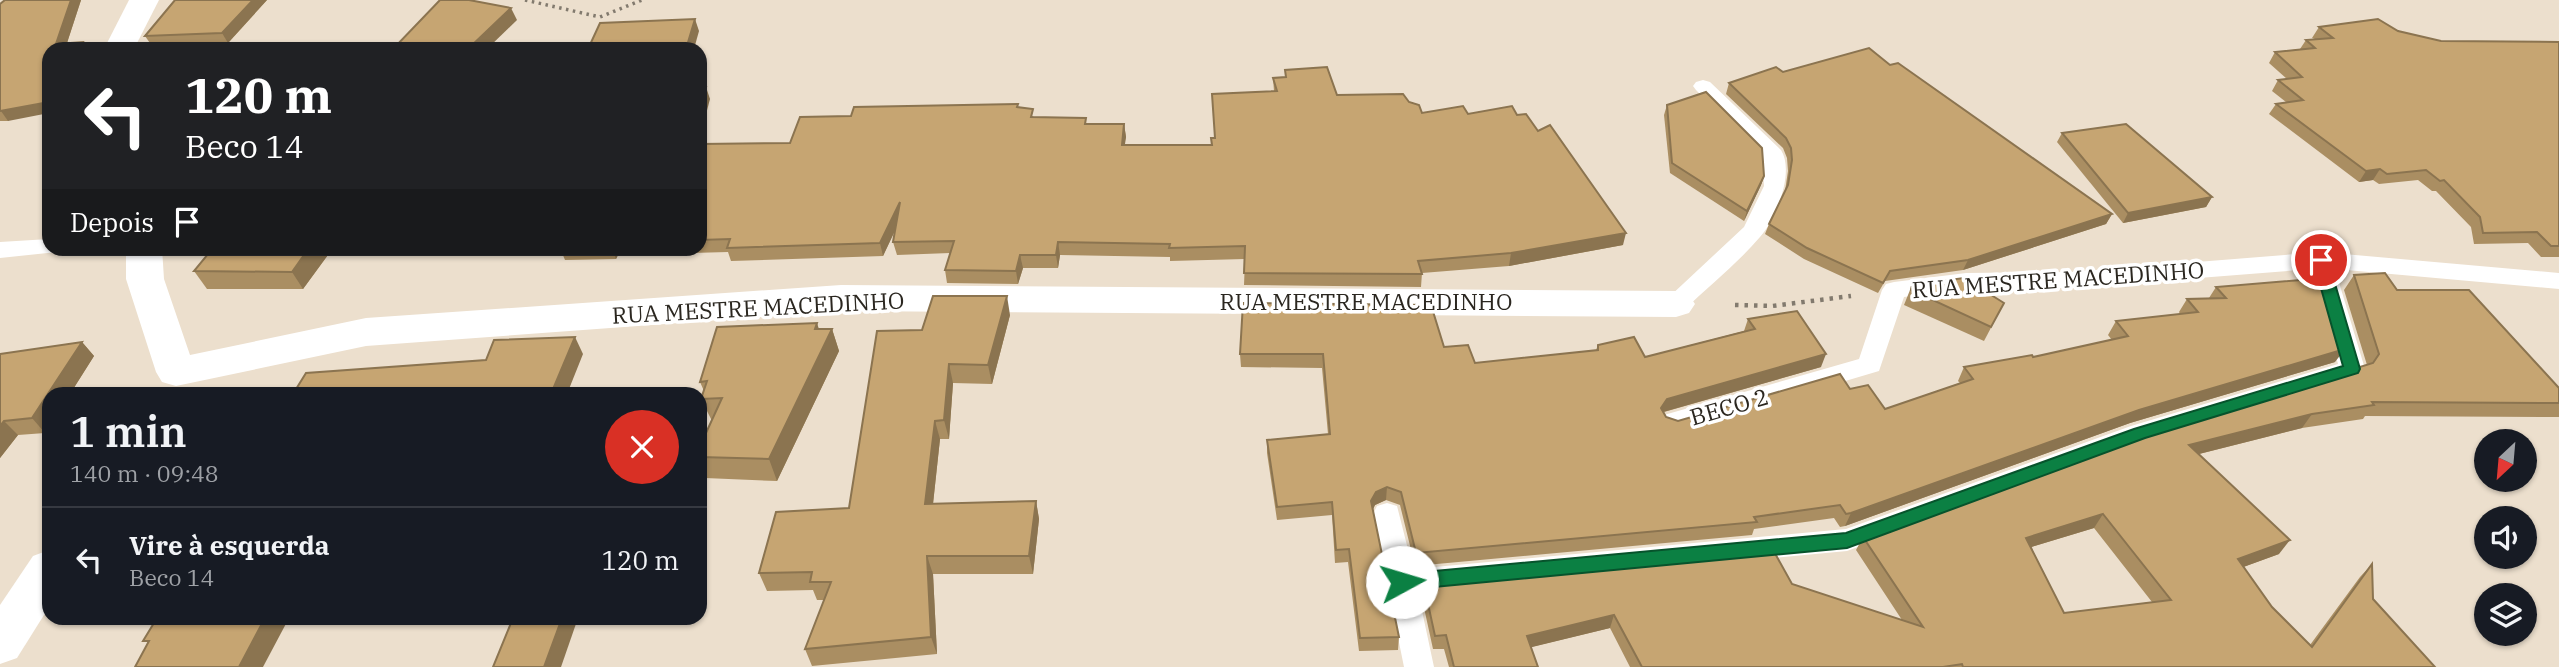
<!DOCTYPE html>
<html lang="pt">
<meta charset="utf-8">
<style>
:root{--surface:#171b24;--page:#20242c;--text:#f1f3f6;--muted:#9ea1a6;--line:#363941}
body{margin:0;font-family:"IBM Plex Serif",serif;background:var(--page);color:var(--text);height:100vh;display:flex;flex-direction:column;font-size:26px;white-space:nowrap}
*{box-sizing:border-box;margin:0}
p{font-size:23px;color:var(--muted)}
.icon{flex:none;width:38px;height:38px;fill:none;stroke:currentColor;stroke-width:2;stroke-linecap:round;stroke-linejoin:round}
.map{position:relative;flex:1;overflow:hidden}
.drawer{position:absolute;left:42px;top:387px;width:665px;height:238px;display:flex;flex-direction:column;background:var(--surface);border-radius:21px;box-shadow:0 2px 5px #0004}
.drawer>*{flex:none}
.banner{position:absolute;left:42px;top:42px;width:665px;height:214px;border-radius:21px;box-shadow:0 2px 5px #0004;background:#202124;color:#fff;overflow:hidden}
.needle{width:46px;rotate:206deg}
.tools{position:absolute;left:2474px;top:429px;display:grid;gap:14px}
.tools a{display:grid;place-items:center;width:63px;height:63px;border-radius:50%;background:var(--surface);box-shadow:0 2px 5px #0004;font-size:35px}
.pin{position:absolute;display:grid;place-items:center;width:60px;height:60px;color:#fff;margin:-30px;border:4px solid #fff;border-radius:50%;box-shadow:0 2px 7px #0007}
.me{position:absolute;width:77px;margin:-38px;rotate:84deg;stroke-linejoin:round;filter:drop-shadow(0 0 5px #0008)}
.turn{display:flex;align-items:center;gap:24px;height:147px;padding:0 28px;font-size:32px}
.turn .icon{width:91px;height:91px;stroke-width:2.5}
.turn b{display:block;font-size:49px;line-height:60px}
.then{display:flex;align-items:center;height:66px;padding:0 28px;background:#0003;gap:14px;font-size:26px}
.round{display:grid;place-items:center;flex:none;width:74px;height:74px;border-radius:37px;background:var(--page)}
.headline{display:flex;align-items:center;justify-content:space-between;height:119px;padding:0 28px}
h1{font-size:42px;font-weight:600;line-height:52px}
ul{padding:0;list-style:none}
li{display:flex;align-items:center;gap:21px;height:105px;padding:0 28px;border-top:2px solid var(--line)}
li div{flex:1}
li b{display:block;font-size:26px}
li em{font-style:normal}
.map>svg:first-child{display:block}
</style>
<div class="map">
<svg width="2559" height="667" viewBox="0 0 2559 667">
<rect width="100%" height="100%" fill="#ecdfcd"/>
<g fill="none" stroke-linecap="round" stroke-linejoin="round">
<polyline stroke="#827a6e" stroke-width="3.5" stroke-dasharray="2.5 4.5" stroke-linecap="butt" points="525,0 600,17 642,0"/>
<polyline stroke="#827a6e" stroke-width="4.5" stroke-dasharray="3.5 6" stroke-linecap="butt" points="1735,305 1772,306 1851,296"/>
<g fill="#fff" fill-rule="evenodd">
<path d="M1703,80L1710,82L1781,150C1795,172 1776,219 1760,237C1738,263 1709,286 1684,310L1676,312L1668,310L1664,304L1668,298L1744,227L1764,186L1762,157L1696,90L1693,86L1696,82Z"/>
<polygon points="49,239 49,248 60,248 57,252 0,258 0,242"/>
<polygon points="2321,252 2559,273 2559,289 2335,269 2365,369 2361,375 2148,440 1847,551 1418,592 1434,667 1404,667 1373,514 1377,506 1387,503 1397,506 1413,569 1846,529 2131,426 2338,364 2312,269 2071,288 1966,289 1904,297 1879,371 1673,432 1664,429 1660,422 1664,415 1859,359 1882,290 1886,284 1894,282 1966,273 2071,272"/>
</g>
<g fill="#fff" fill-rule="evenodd">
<polygon points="129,0 159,0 134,49 104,49"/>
<polygon points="126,248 162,248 164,279 190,355 366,318 841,285 1676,291 1689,295 1695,304 1689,313 1676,317 841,311 366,346 176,386 162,382 156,372 126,279"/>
<polygon points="49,550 49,607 17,658 0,664 0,605 33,556"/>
</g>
</g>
<g fill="#aa8e62" fill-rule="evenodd">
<polygon points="5,0 81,0 67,43 8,121 0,121 0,4"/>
<polygon points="175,0 267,0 228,43 152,46 145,36"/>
<polygon points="2319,27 2398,31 2441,41 2559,42 2559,257 2541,257 2528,243 2474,244 2471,227 2436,191 2432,191 2418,180 2379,184 2373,180 2359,182 2269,114 2276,104 2286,102 2272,91 2278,80 2287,79 2269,63 2275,52 2300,49 2306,40 2315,39 2312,38"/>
<polygon points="1890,65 2112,214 2106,224 1963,270 1885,281 1878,293 1804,259 1765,234 1769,224 1785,191 1788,171 1787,158 1783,148 1726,94 1729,83 1783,72"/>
<polygon points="1285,70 1337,95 1409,102 1422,113 1517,115 1538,131 1623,245 1509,266 1422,273 1421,287 1244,285 1245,259 1170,261 1170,257 1060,255 1058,268 1023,268 1018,284 947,283 945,270 950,253 897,255 893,242 895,230 883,256 731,261 728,252 618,255 616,259 565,260 560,248 700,248 700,144 790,143 851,116 1019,108 1034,117 1087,124 1124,124 1126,137 1124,145 1212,145 1214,138 1274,91 1273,78 1285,77"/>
<polygon points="1667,105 1764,176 1761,185 1744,221 1670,173 1664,115"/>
<polygon points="2062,133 2212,197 2206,207 2123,223 2057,142"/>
<polygon points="333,248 303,289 207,289 194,271"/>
<path d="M2354,275L2397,290L2559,403V417L2365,416L2363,419L2302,428L2199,454L2279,554L2243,567L2272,607L2310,645L2360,577L2372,564L2373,599L2435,667H1630L1610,628L1531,647L1538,667H1449L1444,649H1433L1421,594L1423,581L1792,584L1902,620L1856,550L1863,537L2367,365L2344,290ZM2094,528L2152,602L2064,613L2031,547Z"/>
<polygon points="1912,285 2004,303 1984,341 1904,305"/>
<polygon points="2216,287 2335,362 2130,423 1845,526 1840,527 1834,518 1754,529 1752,535 1415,566 1400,505 1386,500 1375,505 1373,509 1399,637 1398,650 1359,651 1348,562 1335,563 1332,515 1277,520 1267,453 1267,440 1328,434 1322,368 1241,367 1240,354 1444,347 1475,363 1596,350 1598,345 1645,357 1744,331 1748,319 1821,367 1664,412 1666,417 1678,421 1850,389 1885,409 1960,383 1958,381 1964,367 2033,357 2112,340 2108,335 2116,321 2180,314 2179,312 2187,299 2209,298"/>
<polygon points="1010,315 992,384 953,383 949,439 940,439 933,504 1036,501 1039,519 1033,574 933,574 937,654 812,666 805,649 824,600 817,600 813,590 767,591 759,573 849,508 922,330"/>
<polygon points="819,329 832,329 839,351 777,481 705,478 700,467 700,446 712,421 701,399 704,391 700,382"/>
<polygon points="82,342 94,356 70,394 49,394 49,426 45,433 18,435 0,458 0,354"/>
</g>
<g fill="#8b7450">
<polygon points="71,0 81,0 65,49 56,44"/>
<polygon points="253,0 267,0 228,43 222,33"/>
<polygon points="511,8 517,20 487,49 468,49"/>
<polygon points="695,19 699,31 694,49 686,49"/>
<polygon points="83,42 88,49 80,49"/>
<polygon points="706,87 710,99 700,137 700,108"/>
<polygon points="49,102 49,113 8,121 1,111"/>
<polygon points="1124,124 1126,137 1123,158 1122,145"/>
<polygon points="2380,169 2373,180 2359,182 2366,171"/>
<polygon points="1764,176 1761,185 1744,221 1747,211"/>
<polygon points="2212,197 2206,207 2123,223 2128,213"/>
<polygon points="900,202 903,214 883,256 880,243"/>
<polygon points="2112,214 2106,224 1963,270 1968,260"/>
<polygon points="1626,233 1623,245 1509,266 1511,253"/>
<polygon points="1058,242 1060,255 1058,268 1056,255"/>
<polygon points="309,248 333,248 303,289 292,272"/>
<polygon points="612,248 615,248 618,255 616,259"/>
<polygon points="1020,255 1023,268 1018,284 1016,271"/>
<polygon points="1007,296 1010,315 992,384 988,365"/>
<polygon points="817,323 824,345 832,329 839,351 777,481 769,459"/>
<polygon points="575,337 583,354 567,394 551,394"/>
<polygon points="82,342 94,356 70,394 49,394 49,426 45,433 32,418"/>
<polygon points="2345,349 2335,362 2130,423 1845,526 1851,513 2139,410"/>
<polygon points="1826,354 1821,367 1663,412 1661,408 1667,399"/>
<polygon points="949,364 953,383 949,439 944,420"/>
<polygon points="2312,414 2302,428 2179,459 2189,445"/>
<polygon points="4,421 18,435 0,458 0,426"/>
<polygon points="935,421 940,439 931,522 925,504"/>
<polygon points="1387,487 1386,500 1375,505 1370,515 1371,501 1376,492"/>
<polygon points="1036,501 1039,519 1033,574 1029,556"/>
<polygon points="2103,514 2094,528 2018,551 2026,538"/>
<polygon points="2290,540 2279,554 2227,573 2238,559"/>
<polygon points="927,556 933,574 937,654 931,637"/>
<polygon points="1614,615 1610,628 1524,649 1527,636"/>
<polygon points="265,618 289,618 263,667 239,667"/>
<polygon points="562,618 578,618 561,667 544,667"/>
</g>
<g fill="#c6a572" stroke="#8b7450" stroke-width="2" fill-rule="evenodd">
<polygon points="5,0 71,0 56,44 83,42 80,49 49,49 49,102 0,111 0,4"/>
<polygon points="175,0 253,0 222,33 145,36"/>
<polygon points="440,0 469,0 511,8 468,49 393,49"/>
<polygon points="695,19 686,49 588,49 600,23"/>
<polygon points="2378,19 2398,31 2441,41 2559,42 2559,246 2551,246 2537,232 2483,233 2480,217 2444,180 2440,181 2426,170 2387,174 2380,169 2366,171 2276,104 2303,100 2278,80 2302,77 2275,52 2315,48 2306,40 2333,38 2319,27"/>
<polygon points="1869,48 1890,65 1898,63 2112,214 1968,260 1890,271 1883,283 1807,248 1769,224 1788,185 1792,160 1791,148 1786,138 1729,83 1776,67 1783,72"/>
<polygon points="1327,67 1337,95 1403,94 1409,102 1419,105 1422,113 1463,106 1468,114 1512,106 1517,115 1526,114 1538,131 1550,125 1626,233 1511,253 1418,261 1422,274 1244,273 1245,246 1169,248 1170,244 1058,242 1056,255 1020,255 1016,271 945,270 954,241 893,242 900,202 880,243 727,248 730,239 700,240 700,144 790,143 800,117 851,116 854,107 1018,104 1017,107 1033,109 1031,117 1086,118 1085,124 1124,124 1122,145 1212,145 1211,138 1215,138 1212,94 1277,91 1273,78 1286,77 1285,70"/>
<polygon points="700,87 706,87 700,108"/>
<polygon points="1706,92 1762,148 1764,176 1747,211 1672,163 1667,105"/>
<polygon points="2126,124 2212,197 2128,213 2062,133"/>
<polygon points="213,248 309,248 292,272 194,271"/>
<path d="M2385,273L2397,290H2469L2559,388V403L2372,402L2374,405L2312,414L2189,445L2290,540L2238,559L2272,607L2312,647L2372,564L2373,599L2435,667H1963L1962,664L1943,667H1642L1614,615L1527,636L1538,667H1454L1446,635L1435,636L1423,581L1772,548L1792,584L1923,627L1863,537L2158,429L2373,363L2379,354L2354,275ZM2103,514L2171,600L2064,613L2026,538Z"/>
<polygon points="1964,278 2004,303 1991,327 1911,290 1912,285"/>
<polygon points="2325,278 2345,349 2139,410 1851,513 1846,514 1840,505 1754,517 1757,522 1416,553 1401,492 1387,487 1376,492 1371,501 1399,637 1360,638 1349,549 1336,550 1332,502 1277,507 1267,440 1330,434 1323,354 1240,354 1243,303 1431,305 1444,347 1468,345 1475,363 1598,350 1598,345 1634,337 1645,357 1755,329 1748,319 1797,311 1826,354 1667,399 1661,408 1666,417 1678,421 1840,374 1850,389 1868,385 1885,409 1973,379 1964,367 2032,355 2033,357 2128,336 2116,321 2198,312 2187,299 2226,298 2216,287"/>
<polygon points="933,296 1007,296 988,365 949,364 944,420 935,421 925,504 1036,501 1029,556 927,556 931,637 805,649 831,582 810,582 812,572 759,573 776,512 849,508 877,331 922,330"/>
<polygon points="817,323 815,329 832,329 769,459 700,457 700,446 722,398 701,399 707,381 700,382 717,327"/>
<polygon points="575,337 551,394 293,394 306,373 486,360 494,340"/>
<polygon points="82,342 32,418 4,421 0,426 0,354"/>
<polygon points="157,618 265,618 239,667 135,667 149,641 143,641"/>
<polygon points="513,618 562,618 544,667 553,666 553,667 493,667"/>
</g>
<polygon fill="#0b8043" stroke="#07532c" stroke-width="2" points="2321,255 2328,260 2360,369 2358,373 2145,438 1847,548 1402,590 1395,588 1392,582 1395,577 1402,574 1846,533 2134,429 2343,366 2313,260"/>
<g text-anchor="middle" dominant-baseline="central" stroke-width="7" stroke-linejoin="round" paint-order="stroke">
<g font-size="23" fill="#2b2720" stroke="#fff">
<text transform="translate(2058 279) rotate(-4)">RUA MESTRE MACEDINHO</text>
<text x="1366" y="301">RUA MESTRE MACEDINHO</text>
<text transform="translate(758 307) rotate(-3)">RUA MESTRE MACEDINHO</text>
<text transform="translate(1729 406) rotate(-16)">BECO 2</text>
</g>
</g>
</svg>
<div class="tools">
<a><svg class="needle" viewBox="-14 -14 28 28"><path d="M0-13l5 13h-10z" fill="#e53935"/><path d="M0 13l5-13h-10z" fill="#9ea1a6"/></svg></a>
<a><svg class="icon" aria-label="sound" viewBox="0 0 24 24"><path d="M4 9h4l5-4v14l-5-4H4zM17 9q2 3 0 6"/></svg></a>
<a><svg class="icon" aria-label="layers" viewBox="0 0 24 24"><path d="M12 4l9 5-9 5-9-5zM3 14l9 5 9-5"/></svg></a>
</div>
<div class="pin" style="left:2321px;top:260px;background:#d93025"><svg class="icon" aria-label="arrive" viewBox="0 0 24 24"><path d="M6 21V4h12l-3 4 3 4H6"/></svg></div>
<svg class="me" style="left:1402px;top:582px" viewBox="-20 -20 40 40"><circle r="19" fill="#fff"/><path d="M0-13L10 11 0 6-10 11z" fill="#0b8043"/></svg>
<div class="banner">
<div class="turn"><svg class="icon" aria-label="left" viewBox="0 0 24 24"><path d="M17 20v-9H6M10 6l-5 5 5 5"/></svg><div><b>120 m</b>Beco 14</div></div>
<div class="then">Depois<svg class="icon" aria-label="arrive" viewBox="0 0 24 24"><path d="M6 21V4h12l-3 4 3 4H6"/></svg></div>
</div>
<section class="drawer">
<div class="headline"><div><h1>1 min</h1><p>140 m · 09:48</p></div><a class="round" style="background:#d93025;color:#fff"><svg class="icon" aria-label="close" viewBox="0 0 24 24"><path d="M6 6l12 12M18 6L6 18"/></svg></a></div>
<ul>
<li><svg class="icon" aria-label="left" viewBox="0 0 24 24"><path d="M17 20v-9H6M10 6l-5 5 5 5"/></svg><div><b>Vire à esquerda</b><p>Beco 14</p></div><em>120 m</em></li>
</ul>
</section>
</div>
